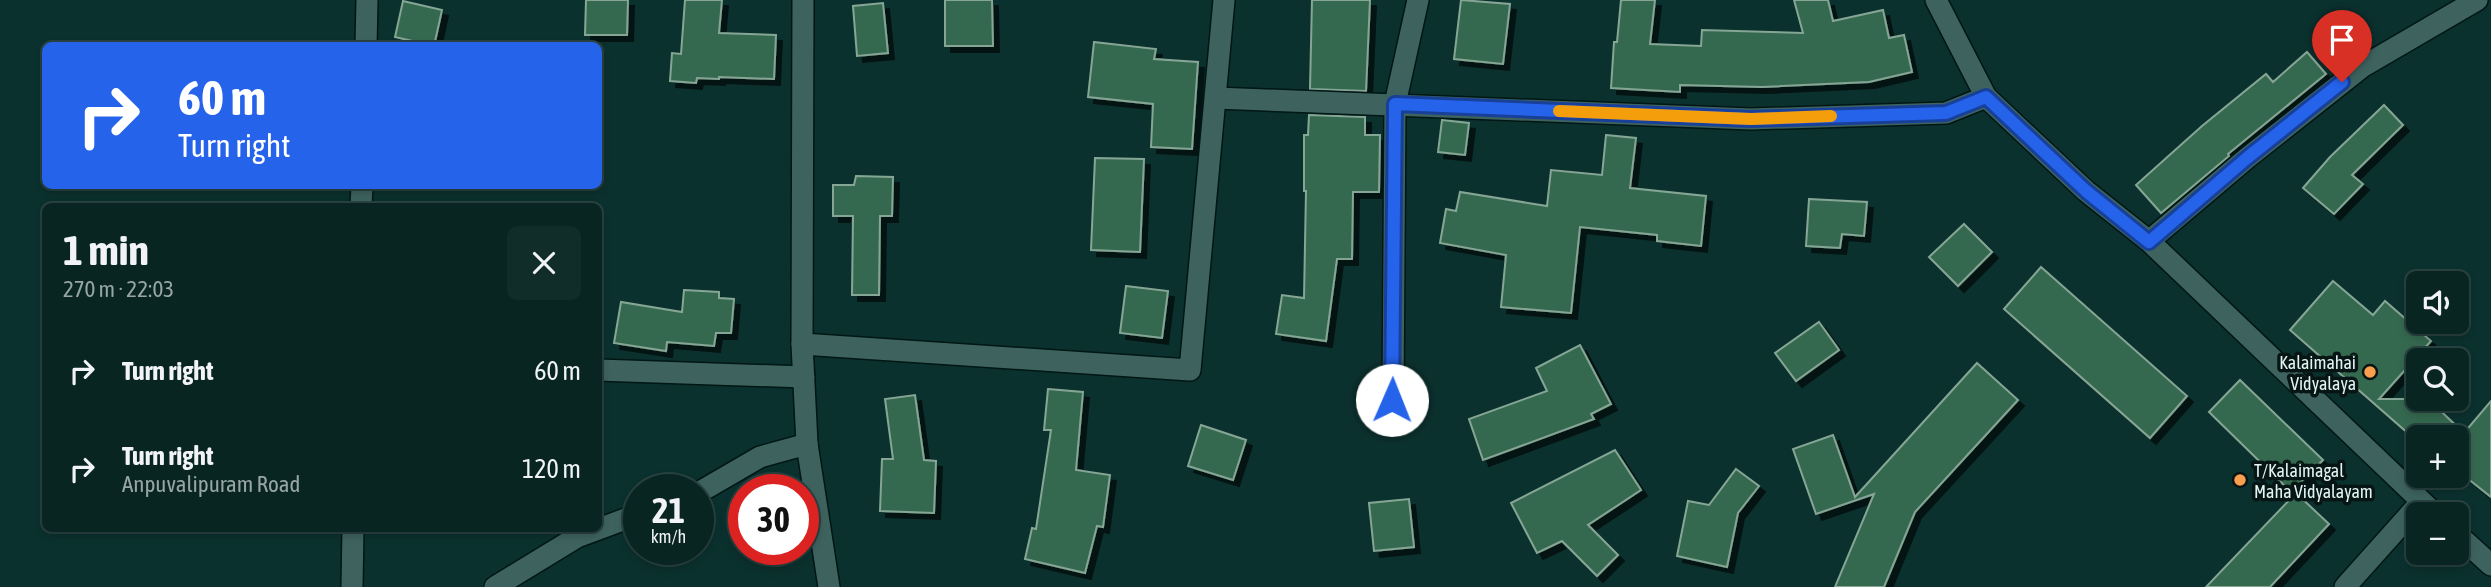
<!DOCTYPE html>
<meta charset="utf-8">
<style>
:root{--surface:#082522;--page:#112d2a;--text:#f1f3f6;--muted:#98a5a5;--line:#294240}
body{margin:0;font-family:"Asap Condensed",sans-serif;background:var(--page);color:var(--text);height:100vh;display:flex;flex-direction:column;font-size:26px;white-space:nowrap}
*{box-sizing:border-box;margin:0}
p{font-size:23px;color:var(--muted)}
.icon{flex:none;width:38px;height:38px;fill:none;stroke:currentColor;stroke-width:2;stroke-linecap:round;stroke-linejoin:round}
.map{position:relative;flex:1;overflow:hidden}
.panel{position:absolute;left:42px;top:203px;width:560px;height:329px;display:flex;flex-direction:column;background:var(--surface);border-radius:10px;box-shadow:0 4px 10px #0003,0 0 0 2px var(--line)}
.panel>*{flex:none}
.top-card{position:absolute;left:42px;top:42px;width:560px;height:147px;border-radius:10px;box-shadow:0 4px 10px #0003,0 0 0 2px var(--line);background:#2563eb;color:#fff;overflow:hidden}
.buttons{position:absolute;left:2406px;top:271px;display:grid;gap:14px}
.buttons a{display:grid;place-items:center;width:63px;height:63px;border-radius:10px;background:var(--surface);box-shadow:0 4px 10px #0003,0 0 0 2px var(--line);font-size:35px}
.speed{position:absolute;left:623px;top:474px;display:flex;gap:14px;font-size:35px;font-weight:700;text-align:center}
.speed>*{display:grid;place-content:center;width:91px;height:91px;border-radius:50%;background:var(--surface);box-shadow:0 4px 10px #0003,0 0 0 2px var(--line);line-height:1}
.speed small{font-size:18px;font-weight:400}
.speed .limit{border:10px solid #d22;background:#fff;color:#111}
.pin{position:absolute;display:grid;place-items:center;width:60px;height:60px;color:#fff;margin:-72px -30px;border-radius:50% 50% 50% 0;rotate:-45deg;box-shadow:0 0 7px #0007}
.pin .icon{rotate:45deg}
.me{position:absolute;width:77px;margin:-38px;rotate:1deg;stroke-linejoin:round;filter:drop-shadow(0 0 5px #0008)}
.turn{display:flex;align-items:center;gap:24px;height:147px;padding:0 21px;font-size:32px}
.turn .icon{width:91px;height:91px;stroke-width:2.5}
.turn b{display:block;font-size:49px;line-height:60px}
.round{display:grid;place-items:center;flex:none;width:74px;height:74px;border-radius:10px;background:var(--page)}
.overview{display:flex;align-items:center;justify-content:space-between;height:119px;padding:0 21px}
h1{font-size:42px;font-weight:700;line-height:52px}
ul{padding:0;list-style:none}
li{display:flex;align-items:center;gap:21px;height:98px;padding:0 21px}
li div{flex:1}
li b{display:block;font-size:26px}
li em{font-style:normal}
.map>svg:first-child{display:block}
</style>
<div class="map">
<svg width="2491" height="587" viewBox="0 0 2491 587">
<defs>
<filter id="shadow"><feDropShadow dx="6" dy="6" stdDeviation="0" flood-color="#0009"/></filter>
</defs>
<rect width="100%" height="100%" fill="#0b312e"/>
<g fill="#366950" stroke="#86a695" stroke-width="2" filter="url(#shadow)">
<polygon points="586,0 628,0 627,35 585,35"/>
<polygon points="685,0 722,0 719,33 776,35 774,79 719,77 719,79 697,78 696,83 670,81 672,53 681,54"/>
<polygon points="945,0 992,0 993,46 945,46"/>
<polygon points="1312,0 1370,0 1366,91 1310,89"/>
<polygon points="1461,0 1510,4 1503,64 1454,59"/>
<polygon points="1621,0 1655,0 1650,44 1701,46 1702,30 1803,33 1794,0 1828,0 1833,21 1883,10 1889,38 1904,35 1912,72 1869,82 1762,87 1680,85 1680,92 1611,88 1614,42 1617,42"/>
<polygon points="403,1 442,10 434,46 395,37"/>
<polygon points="883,3 888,53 857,56 853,6"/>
<polygon points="1094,42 1156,49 1154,59 1198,62 1192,149 1151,147 1153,104 1088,97"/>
<polygon points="2307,52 2326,74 2228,154 2229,156 2161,213 2136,185 2202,126 2266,74 2273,82"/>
<polygon points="2384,105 2403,125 2352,175 2363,184 2334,214 2303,188 2330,157"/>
<polygon points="1309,115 1365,117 1365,135 1380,135 1379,192 1353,192 1352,259 1337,259 1326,341 1276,334 1282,295 1304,298 1306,191 1304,191 1304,135 1308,135"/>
<polygon points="1442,120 1469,123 1465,155 1438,152"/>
<polygon points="1606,135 1636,138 1630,188 1706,196 1701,246 1657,241 1657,235 1580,227 1571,313 1501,307 1506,255 1440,243 1446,209 1456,211 1460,192 1547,206 1551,170 1602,175"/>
<polygon points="1095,158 1144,159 1140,252 1091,250"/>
<polygon points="856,176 893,177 892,216 880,216 879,295 852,295 853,216 833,216 833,185 854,185"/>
<polygon points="1809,199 1867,202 1864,236 1842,234 1840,248 1806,246"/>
<polygon points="1964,224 1992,252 1958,286 1929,257"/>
<polygon points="2041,267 2187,396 2150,438 2004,309"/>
<polygon points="2333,281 2373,315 2385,301 2431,341 2379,399 2428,399 2464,433 2491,401 2491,497 2462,474 2458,478 2456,476 2457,438 2418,438 2418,442 2290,330"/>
<polygon points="1126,286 1168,291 1162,338 1120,333"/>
<polygon points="684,290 719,292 719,298 734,299 731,333 716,333 714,346 667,342 666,351 614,343 621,302 682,312"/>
<polygon points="1819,322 1839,350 1796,381 1775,353"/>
<polygon points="1580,345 1611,404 1591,414 1594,419 1483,460 1469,419 1547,391 1536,368"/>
<polygon points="1977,363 2018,400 1915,512 1884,587 1835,587 1874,494 1816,514 1793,449 1833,435 1855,497"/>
<polygon points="2240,380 2323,460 2291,492 2209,412"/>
<polygon points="1048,389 1083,392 1076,470 1110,475 1103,527 1097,526 1085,573 1025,559 1032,528 1036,529 1051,430 1044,430"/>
<polygon points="915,395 924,460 936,461 934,513 880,511 882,459 893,459 885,399"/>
<polygon points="1201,425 1246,440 1233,480 1188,466"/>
<polygon points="1615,450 1641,490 1588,525 1618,555 1597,576 1562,541 1537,553 1511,503"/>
<polygon points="1736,469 1759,486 1738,513 1727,567 1677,556 1688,501 1709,505"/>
<polygon points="2296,493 2329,524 2270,587 2206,587"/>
<polygon points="1409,499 1414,547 1374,551 1369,503"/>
</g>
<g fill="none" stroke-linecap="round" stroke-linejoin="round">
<defs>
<g id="minor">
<polyline points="803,0 802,344 807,444 829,587"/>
<polyline points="1936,0 1986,97 2086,191 2149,241 2435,514"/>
<polyline points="366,46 367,0"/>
<polyline points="1216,98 1751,119 1946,113 1986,97"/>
<polyline points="361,206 362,186"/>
<polyline points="2149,241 2247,158 2362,67 2477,0"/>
<polyline points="802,344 1190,370 1224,0"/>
<polyline points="598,370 804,377"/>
<polyline points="1393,400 1395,104 1418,0"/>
<polyline points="698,493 760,457 807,444"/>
<polyline points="2457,534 2491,565"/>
<polyline points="352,587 353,528"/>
<polyline points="495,587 577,537 639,514"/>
<polyline points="2345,587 2421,502"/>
</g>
</defs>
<use href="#minor" stroke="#001715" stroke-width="24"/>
<use href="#minor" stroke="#3e635f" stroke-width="21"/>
</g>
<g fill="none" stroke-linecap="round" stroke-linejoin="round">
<defs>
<polyline id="route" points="1392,400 1395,104 1751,119 1946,113 1986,97 2086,191 2149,242 2247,158 2342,82"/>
</defs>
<use href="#route" stroke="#184099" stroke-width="18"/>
<use href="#route" stroke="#2563eb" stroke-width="12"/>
<polyline stroke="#f59e0b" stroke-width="12" points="1559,111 1751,119 1831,116"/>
</g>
<g fill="#fa9f4e" stroke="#071614" stroke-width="2.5">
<circle cx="2370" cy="372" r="7"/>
<circle cx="2240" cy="480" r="7"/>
</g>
<g text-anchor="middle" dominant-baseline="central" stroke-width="7" stroke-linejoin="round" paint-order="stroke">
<g font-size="18" fill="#e2f5f3" stroke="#071614" text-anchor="end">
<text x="2356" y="362">Kalaimahai<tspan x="2356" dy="21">Vidyalaya</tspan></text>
<text x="2254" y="470" text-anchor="start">T/Kalaimagal<tspan x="2254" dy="21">Maha Vidyalayam</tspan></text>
</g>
</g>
</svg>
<div class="buttons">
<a><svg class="icon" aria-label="sound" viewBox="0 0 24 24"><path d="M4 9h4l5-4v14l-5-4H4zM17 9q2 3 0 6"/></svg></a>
<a><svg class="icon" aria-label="search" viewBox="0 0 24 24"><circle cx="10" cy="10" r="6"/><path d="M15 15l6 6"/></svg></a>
<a>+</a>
<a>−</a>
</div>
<div class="speed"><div>21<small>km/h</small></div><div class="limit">30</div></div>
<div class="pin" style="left:2342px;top:82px;background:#d93025"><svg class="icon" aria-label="arrive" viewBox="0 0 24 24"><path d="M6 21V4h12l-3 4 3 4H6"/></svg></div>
<svg class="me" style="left:1392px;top:400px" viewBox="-20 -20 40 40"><circle r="19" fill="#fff"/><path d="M0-13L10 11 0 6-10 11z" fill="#2563eb"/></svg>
<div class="top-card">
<div class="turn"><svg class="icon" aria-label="right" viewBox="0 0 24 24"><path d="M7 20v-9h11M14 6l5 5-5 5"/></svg><div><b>60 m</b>Turn right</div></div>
</div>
<section class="panel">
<div class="overview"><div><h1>1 min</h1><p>270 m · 22:03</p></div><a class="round"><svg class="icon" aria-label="close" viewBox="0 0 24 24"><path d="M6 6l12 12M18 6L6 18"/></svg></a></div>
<ul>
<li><svg class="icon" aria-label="right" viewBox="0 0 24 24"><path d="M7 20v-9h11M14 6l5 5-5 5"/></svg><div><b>Turn right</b></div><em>60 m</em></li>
<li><svg class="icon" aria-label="right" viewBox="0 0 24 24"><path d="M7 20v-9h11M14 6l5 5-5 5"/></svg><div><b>Turn right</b><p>Anpuvalipuram Road</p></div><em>120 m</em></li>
</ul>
</section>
</div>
